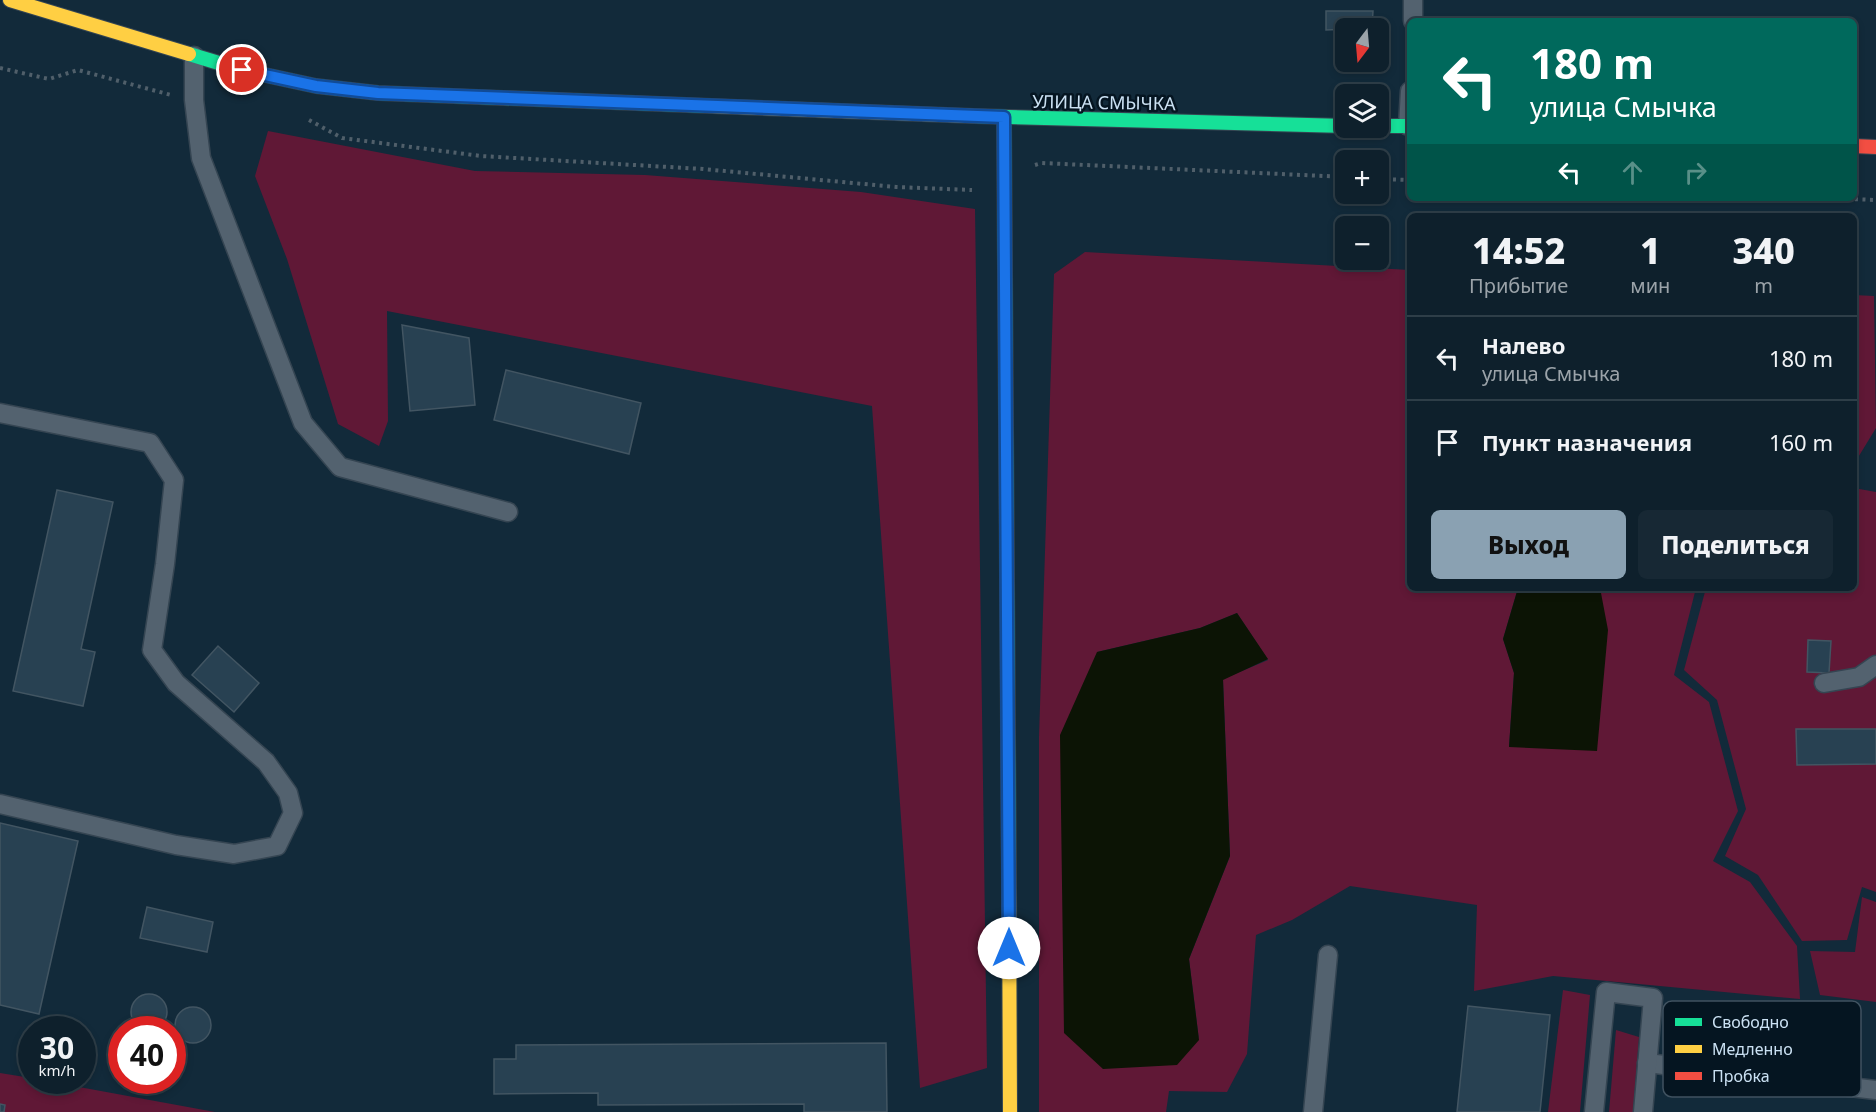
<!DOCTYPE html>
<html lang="ru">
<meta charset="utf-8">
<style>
:root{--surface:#0e202c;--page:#172834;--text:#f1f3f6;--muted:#9ba3a9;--line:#2e3e48;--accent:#8aa1b2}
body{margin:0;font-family:"Noto Sans",sans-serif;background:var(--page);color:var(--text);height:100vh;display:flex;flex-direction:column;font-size:22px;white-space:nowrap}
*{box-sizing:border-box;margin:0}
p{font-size:20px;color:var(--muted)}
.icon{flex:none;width:33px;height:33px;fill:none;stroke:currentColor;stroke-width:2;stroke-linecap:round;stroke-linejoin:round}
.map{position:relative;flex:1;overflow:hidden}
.side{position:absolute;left:1407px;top:213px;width:450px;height:378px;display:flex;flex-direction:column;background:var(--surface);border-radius:9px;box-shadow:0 3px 9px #0003,0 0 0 2px var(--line)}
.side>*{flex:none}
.guide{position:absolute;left:1407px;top:18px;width:450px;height:183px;border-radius:9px;box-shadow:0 3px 9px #0003,0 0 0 2px var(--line);background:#00695c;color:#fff;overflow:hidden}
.needle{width:39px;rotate:196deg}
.fabs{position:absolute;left:1335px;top:18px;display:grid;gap:12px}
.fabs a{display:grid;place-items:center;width:54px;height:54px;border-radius:9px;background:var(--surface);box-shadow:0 3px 9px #0003,0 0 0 2px var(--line);font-size:30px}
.speed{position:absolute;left:18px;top:1016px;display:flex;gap:12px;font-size:30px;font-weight:700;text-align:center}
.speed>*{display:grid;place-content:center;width:78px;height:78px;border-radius:50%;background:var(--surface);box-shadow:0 3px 9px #0003,0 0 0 2px var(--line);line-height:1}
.speed small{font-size:15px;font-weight:400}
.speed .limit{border:9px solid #d22;background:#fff;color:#111}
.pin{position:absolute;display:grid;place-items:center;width:51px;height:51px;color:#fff;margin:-26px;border:3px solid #fff;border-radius:50%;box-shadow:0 2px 6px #0007}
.me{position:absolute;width:66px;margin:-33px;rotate:0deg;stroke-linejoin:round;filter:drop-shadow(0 0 4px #0008)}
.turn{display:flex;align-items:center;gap:21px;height:126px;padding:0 24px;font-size:27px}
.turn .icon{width:78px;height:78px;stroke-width:2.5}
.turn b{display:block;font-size:42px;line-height:51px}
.lanes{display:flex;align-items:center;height:57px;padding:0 24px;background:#0003;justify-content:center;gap:30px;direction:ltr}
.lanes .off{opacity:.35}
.eta{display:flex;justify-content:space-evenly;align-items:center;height:102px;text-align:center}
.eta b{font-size:36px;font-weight:800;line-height:42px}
.primary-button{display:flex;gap:12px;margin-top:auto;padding:12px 24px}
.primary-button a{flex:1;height:69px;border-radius:9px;background:var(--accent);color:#111;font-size:24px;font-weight:800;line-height:69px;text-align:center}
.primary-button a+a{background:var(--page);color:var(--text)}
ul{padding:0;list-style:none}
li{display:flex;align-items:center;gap:18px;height:84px;padding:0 24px;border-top:2px solid var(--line)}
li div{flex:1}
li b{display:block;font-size:22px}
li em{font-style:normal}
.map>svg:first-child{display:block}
</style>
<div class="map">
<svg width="1876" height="1112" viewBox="0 0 1876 1112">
<rect width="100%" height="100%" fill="#122a3a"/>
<g fill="#601836" fill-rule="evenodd">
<polygon points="268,131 475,171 645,175 861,192 975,209 987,1068 920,1088 872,406 387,311 388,421 379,446 338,424 287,259 255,176"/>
<path d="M1085,252L1410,270V588H1518L1503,639L1514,673L1509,747L1601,593L1573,588H1696L1674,675L1709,702L1738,811L1713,861L1750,882L1797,946L1800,999L1553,976L1474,991L1477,905L1350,886L1292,920L1256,935L1247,1054L1227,1092L1169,1091L1166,1112H1039V737L1054,274ZM1237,613L1268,660L1223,679L1230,856L1189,959L1199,1040L1097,652L1200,628Z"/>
<polygon points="1854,295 1874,296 1876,428 1854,464"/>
<polygon points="1854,488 1876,492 1876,892 1862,887 1847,940 1802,941 1758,875 1725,856 1746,809 1717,700 1684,670 1706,588 1854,588"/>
<polygon points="1862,897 1876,902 1876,1002 1820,995 1810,951 1855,952"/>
<polygon points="1563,990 1590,995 1580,1112 1548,1112"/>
<polygon points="1616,1030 1639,1037 1633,1112 1609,1112"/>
<polygon points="0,1073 31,1078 32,1080 41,1080 215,1112 0,1112"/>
</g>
<g fill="#0c1405">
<polygon points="1518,588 1573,588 1601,593 1608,630 1597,751 1509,747 1514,673 1503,639"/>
<polygon points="1237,613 1268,659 1223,680 1230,856 1189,959 1199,1040 1177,1065 1103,1069 1064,1033 1060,735 1097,652 1200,628"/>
</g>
<g fill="#284152" stroke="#425562" stroke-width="1.5">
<polygon points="1326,11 1373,11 1372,28 1326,30"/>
<polygon points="402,325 469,338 475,405 410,411"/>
<polygon points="506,370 641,403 629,454 494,420"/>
<polygon points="57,490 113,502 81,649 95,652 83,706 13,691"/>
<polygon points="1808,640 1831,641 1829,673 1807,672"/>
<polygon points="218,646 259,683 234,712 192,675"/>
<polygon points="1796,729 1876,729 1876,764 1797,765"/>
<polygon points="0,823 78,841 39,1014 0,1005"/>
<polygon points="147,907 213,922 207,952 140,938"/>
<circle cx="149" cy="1012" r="18"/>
<polygon points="1468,1006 1550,1015 1540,1112 1457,1112"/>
<circle cx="193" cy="1025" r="18"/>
<polygon points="886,1043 887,1112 804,1112 804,1104 598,1105 598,1093 494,1094 494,1059 516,1059 516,1045"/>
<polygon points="0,1104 5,1105 4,1112 0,1112"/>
</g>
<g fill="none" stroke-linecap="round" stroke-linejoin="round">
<defs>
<g id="lane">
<polyline points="1413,21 1413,0"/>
<polyline points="194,56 194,100 201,158 303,423 340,467 508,512"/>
<polyline points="1408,126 1410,91"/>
<polyline points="0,413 150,443 174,480 165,564 152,650 176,683 266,762 288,793 293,813 277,846 234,854 176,845 0,804"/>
<polyline points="1824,683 1859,677 1876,665"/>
<polyline points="1647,1063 1876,1090"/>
<polyline points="1313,1112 1328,955"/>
<polyline points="1594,1112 1606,992 1653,998 1643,1112"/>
</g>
<g id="fast">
<polyline points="189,54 242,70 316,86 378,93 712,106"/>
<polyline points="974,116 1346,126"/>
<polyline points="1004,117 1009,885"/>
<polyline points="1378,126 1410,126"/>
</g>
<g id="slow">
<polyline points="10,0 189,54"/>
<polyline points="712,106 974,116"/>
<polyline points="1009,885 1010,1112"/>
</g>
<polyline id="jam" points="1854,146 1876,147"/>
</defs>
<use href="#lane" stroke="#354552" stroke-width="21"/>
<use href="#fast" stroke="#354552" stroke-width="16"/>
<use href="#slow" stroke="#354552" stroke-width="16"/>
<use href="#jam" stroke="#354552" stroke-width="16"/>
<g stroke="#505f6a" stroke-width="4" stroke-dasharray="3 4.5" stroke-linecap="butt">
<polyline points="0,68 49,79 78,70 171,95"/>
<polyline points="1347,94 1347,85 1385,87"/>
<polyline points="309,120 342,138 481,156 703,169 896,187 972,190"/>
<polyline points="1035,165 1042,163 1346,177"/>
<polyline points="1342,177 1343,157"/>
<polyline points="1378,179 1410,180"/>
<polyline points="1825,198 1876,200"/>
</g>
<use href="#lane" stroke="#53626f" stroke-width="18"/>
<use href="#fast" stroke="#16e098" stroke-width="14"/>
<use href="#slow" stroke="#ffcf43" stroke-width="14"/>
<use href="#jam" stroke="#f24e42" stroke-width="14"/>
</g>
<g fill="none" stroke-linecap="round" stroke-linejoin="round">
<defs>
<polyline id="route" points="242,70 316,86 378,93 1004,117 1009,948"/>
</defs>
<use href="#route" stroke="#114b97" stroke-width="15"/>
<use href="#route" stroke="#1a73e8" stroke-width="10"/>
</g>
<g text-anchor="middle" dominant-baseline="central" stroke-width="5" stroke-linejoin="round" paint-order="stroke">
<g font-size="18" fill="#cbe1f3" stroke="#051521">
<text transform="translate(1104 102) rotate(1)">УЛИЦА СМЫЧКА</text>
</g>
</g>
<rect x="1663" y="1001" width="198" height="96" rx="9" fill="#051521" stroke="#405260" stroke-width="1.5"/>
<rect x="1675" y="1018" width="27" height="8" fill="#16e098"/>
<rect x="1675" y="1045" width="27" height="8" fill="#ffcf43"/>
<rect x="1675" y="1072" width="27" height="8" fill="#f24e42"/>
<g font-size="16" fill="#cbe1f3">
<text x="1712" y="1028">Свободно</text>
<text x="1712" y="1055">Медленно</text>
<text x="1712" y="1082">Пробка</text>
</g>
</svg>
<div class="fabs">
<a><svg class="needle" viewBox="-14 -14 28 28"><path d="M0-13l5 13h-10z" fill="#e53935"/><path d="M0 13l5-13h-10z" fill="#9ba3a9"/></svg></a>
<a><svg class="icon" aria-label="layers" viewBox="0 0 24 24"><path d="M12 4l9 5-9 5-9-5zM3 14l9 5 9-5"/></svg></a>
<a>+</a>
<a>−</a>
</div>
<div class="speed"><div>30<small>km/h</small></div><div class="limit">40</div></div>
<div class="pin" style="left:242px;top:70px;background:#d93025"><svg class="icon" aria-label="arrive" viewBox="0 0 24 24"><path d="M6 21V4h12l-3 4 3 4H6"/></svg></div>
<svg class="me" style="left:1009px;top:948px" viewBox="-20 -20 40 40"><circle r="19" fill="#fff"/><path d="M0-13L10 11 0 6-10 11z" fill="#1a73e8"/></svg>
<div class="guide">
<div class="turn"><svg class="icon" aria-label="left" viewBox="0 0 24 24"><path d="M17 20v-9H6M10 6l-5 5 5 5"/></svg><div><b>180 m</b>улица Смычка</div></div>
<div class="lanes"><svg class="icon" aria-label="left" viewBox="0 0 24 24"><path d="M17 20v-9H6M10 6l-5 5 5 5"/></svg><svg class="icon off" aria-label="ahead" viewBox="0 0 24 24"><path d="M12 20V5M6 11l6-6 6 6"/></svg><svg class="icon off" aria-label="right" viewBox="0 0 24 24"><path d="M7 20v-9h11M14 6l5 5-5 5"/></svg></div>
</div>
<section class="side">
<div class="eta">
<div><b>14:52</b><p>Прибытие</p></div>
<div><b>1</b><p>мин</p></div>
<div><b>340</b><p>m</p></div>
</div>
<ul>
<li><svg class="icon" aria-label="left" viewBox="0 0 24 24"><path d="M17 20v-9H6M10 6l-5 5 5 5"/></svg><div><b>Налево</b><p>улица Смычка</p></div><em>180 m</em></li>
<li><svg class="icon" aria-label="arrive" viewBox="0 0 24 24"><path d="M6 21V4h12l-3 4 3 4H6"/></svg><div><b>Пункт назначения</b></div><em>160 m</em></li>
</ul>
<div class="primary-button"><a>Выход</a><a>Поделиться</a></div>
</section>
</div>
